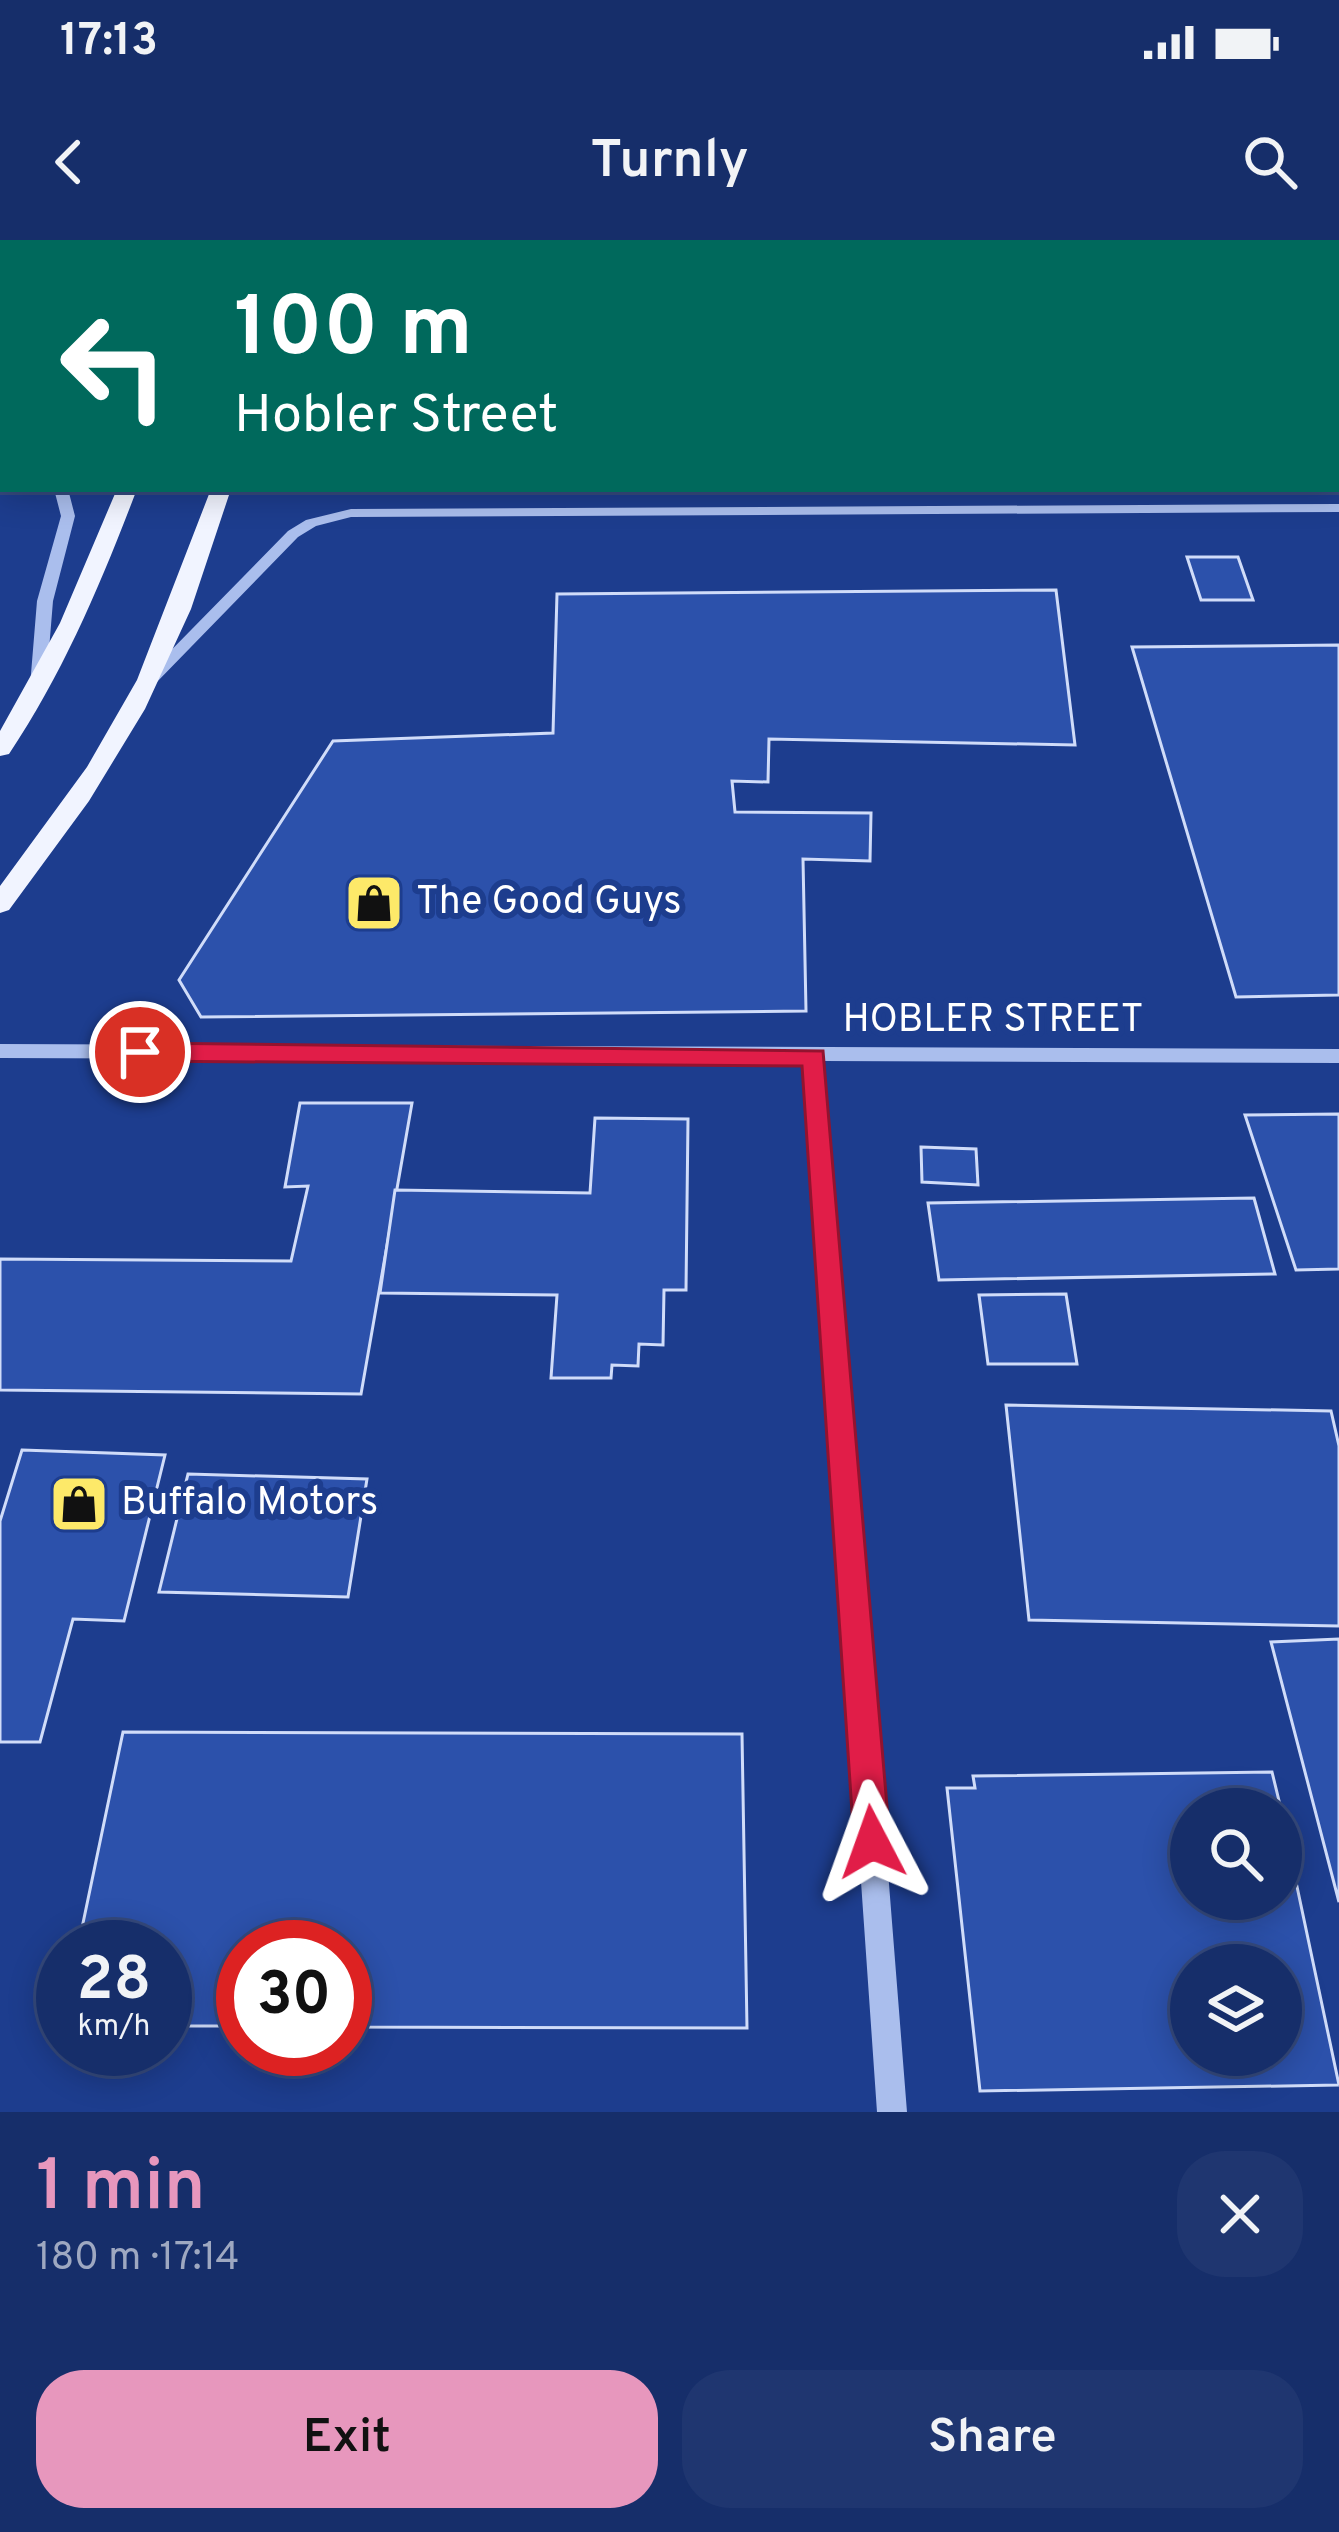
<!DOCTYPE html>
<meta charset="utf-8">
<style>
:root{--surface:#162e6a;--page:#1f3670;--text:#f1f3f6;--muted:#9ea8c1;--line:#354a7e;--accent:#e797bd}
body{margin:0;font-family:Overpass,sans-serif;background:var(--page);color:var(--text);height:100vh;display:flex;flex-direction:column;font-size:45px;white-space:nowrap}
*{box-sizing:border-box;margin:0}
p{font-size:39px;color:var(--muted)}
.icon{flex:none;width:66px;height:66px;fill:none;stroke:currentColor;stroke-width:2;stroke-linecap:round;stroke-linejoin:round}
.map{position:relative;height:1872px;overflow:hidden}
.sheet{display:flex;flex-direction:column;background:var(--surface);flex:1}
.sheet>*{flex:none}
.hud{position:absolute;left:0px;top:0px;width:1341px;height:252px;box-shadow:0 6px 30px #0003,0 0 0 3px var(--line);background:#00695c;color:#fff;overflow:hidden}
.buttons{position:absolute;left:1170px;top:1548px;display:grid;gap:24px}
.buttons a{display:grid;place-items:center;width:132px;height:132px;border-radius:50%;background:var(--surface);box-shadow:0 6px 30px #0003,0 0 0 3px var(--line);font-size:60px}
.speed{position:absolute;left:36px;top:1680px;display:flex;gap:24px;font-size:60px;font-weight:700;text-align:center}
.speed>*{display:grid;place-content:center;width:156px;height:156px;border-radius:50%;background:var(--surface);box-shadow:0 6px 30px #0003,0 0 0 3px var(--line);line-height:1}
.speed small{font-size:30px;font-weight:400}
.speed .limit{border:18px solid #d22;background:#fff;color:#111}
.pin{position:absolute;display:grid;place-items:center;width:102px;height:102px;color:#fff;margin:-51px;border:6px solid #fff;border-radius:50%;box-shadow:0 3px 12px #0007}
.me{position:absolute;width:132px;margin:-66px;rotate:356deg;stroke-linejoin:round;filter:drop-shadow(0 0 9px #0008)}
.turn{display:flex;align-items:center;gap:42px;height:252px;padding:0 36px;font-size:54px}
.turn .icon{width:156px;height:156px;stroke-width:2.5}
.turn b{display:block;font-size:84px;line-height:102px}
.round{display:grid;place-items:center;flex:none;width:126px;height:126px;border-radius:48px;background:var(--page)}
.overview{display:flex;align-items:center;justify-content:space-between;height:204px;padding:0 36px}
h1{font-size:72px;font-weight:600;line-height:90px;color:var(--accent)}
.action{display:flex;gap:24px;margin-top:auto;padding:24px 36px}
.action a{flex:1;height:138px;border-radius:48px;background:var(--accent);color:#111;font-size:48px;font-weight:600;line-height:138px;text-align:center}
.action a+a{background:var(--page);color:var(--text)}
.status{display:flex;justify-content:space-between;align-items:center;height:84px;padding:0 60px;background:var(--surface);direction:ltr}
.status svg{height:33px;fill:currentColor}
header{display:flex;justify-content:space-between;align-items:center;height:156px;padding:0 36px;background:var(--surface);font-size:54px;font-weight:600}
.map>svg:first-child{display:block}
</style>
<div class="status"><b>17:13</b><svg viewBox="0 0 49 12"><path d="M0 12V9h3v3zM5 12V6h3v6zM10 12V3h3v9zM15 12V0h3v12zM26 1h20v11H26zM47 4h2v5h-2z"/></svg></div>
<header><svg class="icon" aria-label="back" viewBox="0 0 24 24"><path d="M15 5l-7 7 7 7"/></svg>Turnly<svg class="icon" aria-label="search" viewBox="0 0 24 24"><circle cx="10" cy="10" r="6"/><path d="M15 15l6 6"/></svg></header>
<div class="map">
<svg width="1339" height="1872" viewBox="0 0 1339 1872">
<rect width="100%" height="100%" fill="#1d3d8e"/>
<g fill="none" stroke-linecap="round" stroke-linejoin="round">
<rect fill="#9eb7ef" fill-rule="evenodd" x="1338" y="229" width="1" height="6"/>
</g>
<g fill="#2c51ab" stroke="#d0dcf9" stroke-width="3" fill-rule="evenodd">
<polygon points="1187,317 1238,317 1253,360 1201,360"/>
<polygon points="1056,350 1075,505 769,499 768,542 732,541 735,572 871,573 870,621 803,619 806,771 201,777 179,740 333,501 553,493 557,354"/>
<polygon points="1339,405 1339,755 1236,757 1132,407"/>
<polygon points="300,863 412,863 361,1154 0,1150 0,1019 291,1021 308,946 285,947"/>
<polygon points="1339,874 1339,1029 1296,1030 1245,875"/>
<polygon points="595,878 688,879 686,1050 664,1050 663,1105 639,1104 638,1126 612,1125 611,1138 551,1138 557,1055 380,1053 395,950 590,953"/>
<polygon points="921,907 976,909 978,945 922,942"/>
<polygon points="1254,958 1275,1034 939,1040 928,963"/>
<polygon points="1066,1054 1077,1124 988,1124 979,1055"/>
<polygon points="1006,1165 1331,1171 1339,1206 1339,1386 1029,1380"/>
<polygon points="22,1210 165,1215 124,1381 73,1379 40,1502 0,1502 0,1281"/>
<polygon points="188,1234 367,1239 348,1357 159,1352"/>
<polygon points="1339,1399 1339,1662 1271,1402"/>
<polygon points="123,1492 742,1494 747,1788 345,1787 345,1707 243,1707 243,1786 165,1786 165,1707 78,1707"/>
<path d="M1272,1532L1281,1569H1191V1659H1281V1571L1339,1845L980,1851L947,1548H975L973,1536ZM1191,1725H1281V1815H1191Z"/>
</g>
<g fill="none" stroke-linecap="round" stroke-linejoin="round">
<g fill="#aabeed" fill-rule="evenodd">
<rect x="0" y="194" width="3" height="8"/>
<rect x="1338" y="197" width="1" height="8"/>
<rect x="0" y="219" width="3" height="8"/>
<polygon points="54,249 68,249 75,276 53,361 46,446 38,451 30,446 37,361 61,276"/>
<polygon points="1339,264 1339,272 351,277 316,286 298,297 153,446 147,448 139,443 288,291 306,280 351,269"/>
<polygon points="0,804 1339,809 1339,823 824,821 907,1872 877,1872 804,821 0,818"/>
</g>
<g fill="#f1f4ff" fill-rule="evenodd">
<polygon points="206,0 224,0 205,3"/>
<polygon points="282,0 300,0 281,3"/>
<path d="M117,249H137C102,341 64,432 9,514L0,516V491L60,383Z"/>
<polygon points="211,249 231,249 191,369 145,469 89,561 9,670 0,673 0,646 87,527 137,440"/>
</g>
</g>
<polygon fill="#e11d48" stroke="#92132f" stroke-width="3" points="140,803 823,811 890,1602 885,1614 872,1620 860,1614 854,1602 802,826 140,821 128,812"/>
<defs>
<symbol id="shop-square" viewBox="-11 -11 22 22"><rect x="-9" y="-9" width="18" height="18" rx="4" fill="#fde969" stroke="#1d3d8e"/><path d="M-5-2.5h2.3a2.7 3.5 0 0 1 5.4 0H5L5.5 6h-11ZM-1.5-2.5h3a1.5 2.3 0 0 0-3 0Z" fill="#111"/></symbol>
</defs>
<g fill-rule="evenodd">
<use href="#shop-square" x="341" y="630" width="66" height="66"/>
<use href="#shop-square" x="46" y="1231" width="66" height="66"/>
</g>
<g text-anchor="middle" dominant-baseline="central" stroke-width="12" stroke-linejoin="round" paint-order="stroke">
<g font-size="39" fill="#fff" stroke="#1d3d8e" text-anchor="start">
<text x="416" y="663">The Good Guys</text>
<text x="121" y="1264">Buffalo Motors</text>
</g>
<g font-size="39" fill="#fff" stroke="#1d3d8e">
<text x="993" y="781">HOBLER STREET</text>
</g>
</g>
</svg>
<div class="buttons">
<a><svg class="icon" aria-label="search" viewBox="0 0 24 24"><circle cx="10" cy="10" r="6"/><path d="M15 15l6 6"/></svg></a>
<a><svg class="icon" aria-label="layers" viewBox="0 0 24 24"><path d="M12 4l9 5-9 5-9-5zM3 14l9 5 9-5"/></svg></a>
</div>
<div class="speed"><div>28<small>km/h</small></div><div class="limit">30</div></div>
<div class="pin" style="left:140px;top:812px;background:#d93025"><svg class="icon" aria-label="arrive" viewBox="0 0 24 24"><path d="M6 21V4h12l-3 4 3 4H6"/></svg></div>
<svg class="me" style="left:872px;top:1602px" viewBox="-20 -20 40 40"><path d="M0-17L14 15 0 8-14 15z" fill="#e11d48" stroke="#fff" stroke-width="4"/></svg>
<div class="hud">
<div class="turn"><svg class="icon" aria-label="left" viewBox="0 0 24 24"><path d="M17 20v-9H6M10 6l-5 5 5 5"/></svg><div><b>100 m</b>Hobler Street</div></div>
</div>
</div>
<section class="sheet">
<div class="overview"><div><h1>1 min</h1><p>180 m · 17:14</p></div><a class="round"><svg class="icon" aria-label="close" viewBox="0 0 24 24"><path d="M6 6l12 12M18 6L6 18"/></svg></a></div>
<div class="action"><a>Exit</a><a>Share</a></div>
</section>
